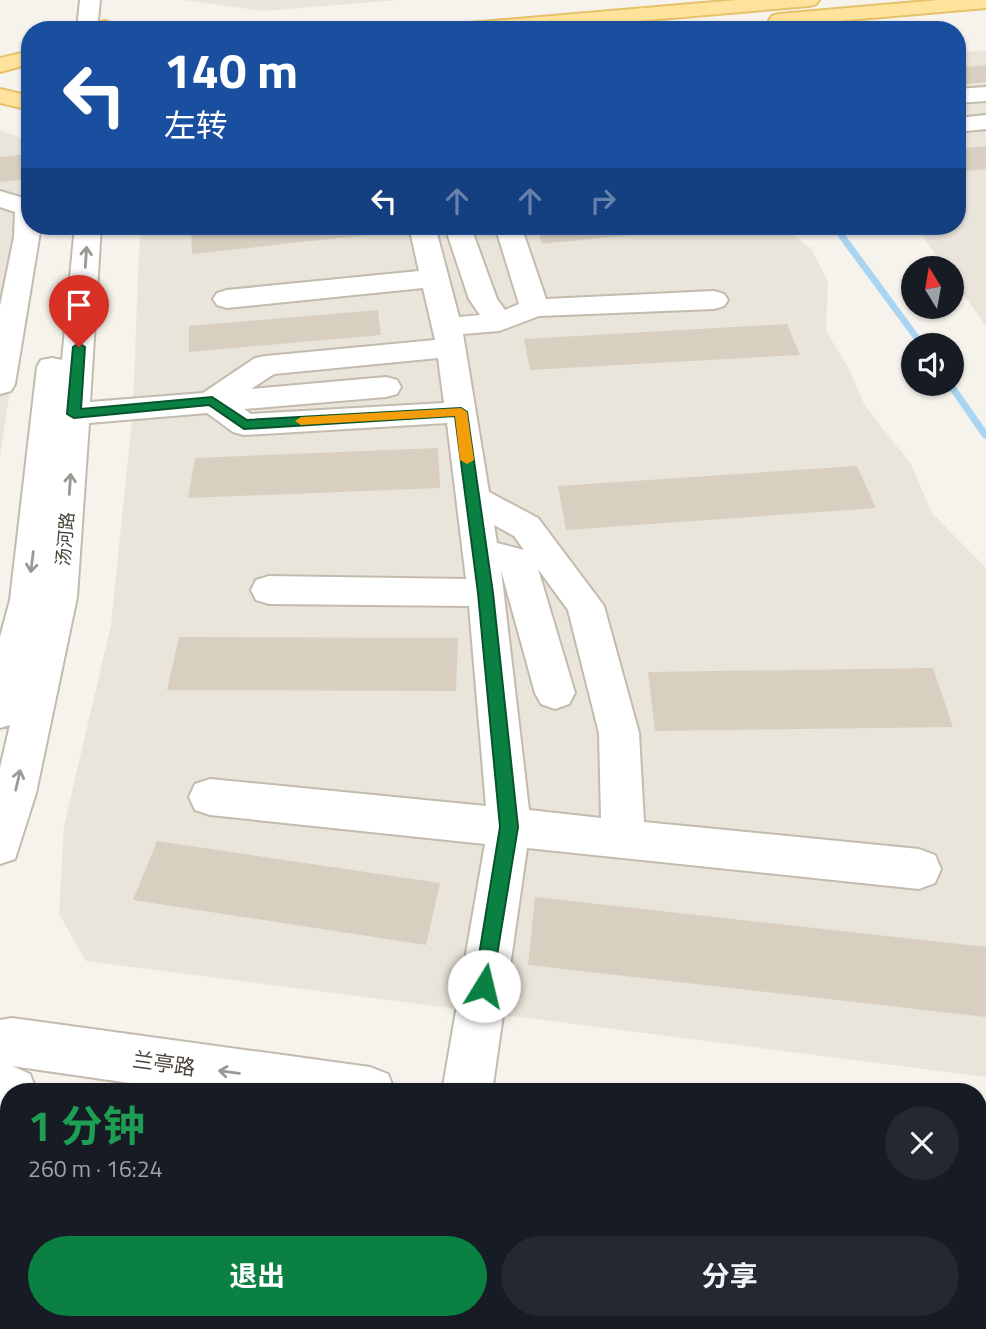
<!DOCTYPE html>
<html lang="zh">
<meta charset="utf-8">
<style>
:root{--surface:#171b24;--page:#242831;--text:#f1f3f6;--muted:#9ea1a6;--accent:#0b8043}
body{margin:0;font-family:"Titillium Web","Noto Sans SC",sans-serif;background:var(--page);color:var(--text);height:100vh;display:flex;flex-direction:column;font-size:26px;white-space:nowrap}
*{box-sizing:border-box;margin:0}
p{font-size:23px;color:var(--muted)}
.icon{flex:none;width:38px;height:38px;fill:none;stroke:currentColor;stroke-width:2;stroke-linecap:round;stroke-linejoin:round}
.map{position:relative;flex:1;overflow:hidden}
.details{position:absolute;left:0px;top:1083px;width:987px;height:247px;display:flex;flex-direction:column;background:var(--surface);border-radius:28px 28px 0 0;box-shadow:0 2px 5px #0004}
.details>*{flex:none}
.guide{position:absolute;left:21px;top:21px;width:945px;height:214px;border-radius:28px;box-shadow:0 2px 5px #0004;background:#1a4fa0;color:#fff;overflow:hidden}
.needle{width:46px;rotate:349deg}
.buttons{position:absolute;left:901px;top:256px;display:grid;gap:14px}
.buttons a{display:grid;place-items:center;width:63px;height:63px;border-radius:50%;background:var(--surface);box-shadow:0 2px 5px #0004;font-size:35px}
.pin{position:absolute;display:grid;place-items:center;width:60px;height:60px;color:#fff;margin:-72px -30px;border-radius:50% 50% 50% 0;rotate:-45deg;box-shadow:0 0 7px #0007}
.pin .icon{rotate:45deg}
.me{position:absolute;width:77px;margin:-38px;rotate:9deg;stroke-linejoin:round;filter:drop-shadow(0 0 5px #0008)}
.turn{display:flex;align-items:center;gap:24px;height:147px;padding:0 28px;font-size:32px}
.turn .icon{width:91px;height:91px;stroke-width:2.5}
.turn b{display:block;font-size:49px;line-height:60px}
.lanes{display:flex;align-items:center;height:66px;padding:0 28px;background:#0003;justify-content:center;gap:35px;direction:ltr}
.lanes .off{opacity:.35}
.round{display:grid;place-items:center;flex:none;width:74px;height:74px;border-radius:37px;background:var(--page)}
.headline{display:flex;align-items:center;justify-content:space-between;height:119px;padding:0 28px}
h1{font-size:42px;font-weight:700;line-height:52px;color:#1e9e55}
.primary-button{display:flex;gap:14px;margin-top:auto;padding:14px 28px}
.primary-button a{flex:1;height:80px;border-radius:42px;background:var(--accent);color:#fff;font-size:28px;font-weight:700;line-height:80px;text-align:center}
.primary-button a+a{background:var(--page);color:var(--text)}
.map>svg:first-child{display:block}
</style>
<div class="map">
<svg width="986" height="1329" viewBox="0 0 986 1329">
<rect width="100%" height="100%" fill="#f6f3ec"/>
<g fill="#eae5da">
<polygon points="183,0 399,0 263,11"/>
<polygon points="986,50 986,326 952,278 952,268 945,268 915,226 957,226 957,53"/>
<polygon points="0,130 21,138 30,146 30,226 34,226 0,457"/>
<polygon points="140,226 784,226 812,250 828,282 826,331 849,369 865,406 911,464 932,513 986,568 986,1077 86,961 59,914 64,826 111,625 133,409"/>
<polygon points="9,1245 9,1321 667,1321 733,1329 0,1329 0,1267"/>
</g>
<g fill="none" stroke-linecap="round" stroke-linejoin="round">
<g fill="#a9d4f2" fill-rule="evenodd">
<polygon points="835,226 841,226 846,236 926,345 918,345 839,238"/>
<polygon points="952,381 986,430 986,439 983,438 945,383 952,383"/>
</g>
</g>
<g fill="#d8cfc1">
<polygon points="986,65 986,82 957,85 957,68"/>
<polygon points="986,146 986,169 957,172 957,149"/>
<polygon points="30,154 30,179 0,182 0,157"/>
<polygon points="213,226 393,226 394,232 192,254 191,228"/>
<polygon points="536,226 699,226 699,228 542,244"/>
<polygon points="378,310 381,335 189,352 189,326"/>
<polygon points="787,324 800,355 530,370 524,339"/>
<polygon points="438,448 440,488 188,498 195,458"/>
<polygon points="857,466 876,508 566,530 558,486"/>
<polygon points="179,637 458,638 456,691 167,690"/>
<polygon points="933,668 953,727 655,731 648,672"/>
<polygon points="157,841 440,883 426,945 133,900"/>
<polygon points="535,897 986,947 986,1017 528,965"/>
</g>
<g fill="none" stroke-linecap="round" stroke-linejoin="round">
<defs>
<g id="minor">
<polygon points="80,0 100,0 97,30 77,30"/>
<polygon points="986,87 986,101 957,103 957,89"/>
<polygon points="986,115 986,129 957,132 957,118"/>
<polygon points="0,191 30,200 30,226 41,226 15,384 11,391 0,394 0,306 14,237 15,212 0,207"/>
<path d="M75,226H101L90,402L203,393L255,358L266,356L435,340L423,288L227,308L217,305L213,299L217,293L227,290L419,271L409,226H435L459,317L480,315L469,299L448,236L452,230L461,228L470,230L474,236L497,299L505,310L519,304L495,226H521L546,299L714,291L724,294L728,300L724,306L714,309L539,316L499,331L463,334L489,492L538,518L604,606L639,733L644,822L919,849L935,855L941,869L935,883L919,889L527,848L492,1092H442L485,844L210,815L195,810L189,797L195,784L210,779L486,806L469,606L269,604L256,600L251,590L256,580L269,576L466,579L447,423L244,435L233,432L207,413L89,423L77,597L36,793L15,859L0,864V768L10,725L0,728V637L10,600L37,367L41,360L52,358L62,360ZM438,358L444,403L251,414L244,409L386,397L397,394L401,387L397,380L386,377L251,389L274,374ZM494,525L514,536L524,550L497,543ZM538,569L568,610L599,733L601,818L529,810L501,570L535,693L541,704L555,709L569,704L575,693Z"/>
<polygon points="12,1018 370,1067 388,1074 395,1092 192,1092 12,1066 30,1074 37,1092 9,1092 9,1117 0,1115 0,1020"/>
<polygon points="978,1153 986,1154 986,1206 978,1205"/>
<polygon points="978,1207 986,1208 986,1262 978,1261"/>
<rect x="571" y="1321" width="56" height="8"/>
</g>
<g id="major">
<polygon points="738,0 819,0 816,4 809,6 533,30 447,30 450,26 457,24"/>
<polygon points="939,0 986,0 986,8 779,26 772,24 769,20 772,16 779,14"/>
<polygon points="105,21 119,26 122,30 96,30 95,27 98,23"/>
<polygon points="30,51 30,64 0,72 0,58"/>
<polygon points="0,89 30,96 30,110 0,103"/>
</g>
</defs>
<use href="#minor" stroke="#c2bbae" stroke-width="4"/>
<use href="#major" stroke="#e6c16a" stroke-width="4"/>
<use href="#minor" fill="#fff" fill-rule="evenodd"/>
<use href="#major" fill="#ffe39c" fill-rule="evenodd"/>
</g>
<defs><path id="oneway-shaft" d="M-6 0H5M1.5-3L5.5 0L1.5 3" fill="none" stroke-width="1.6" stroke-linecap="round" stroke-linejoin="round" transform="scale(1.75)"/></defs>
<g stroke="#9c9892">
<use href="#oneway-shaft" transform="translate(86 257) rotate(-86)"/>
<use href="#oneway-shaft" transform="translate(70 484) rotate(-86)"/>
<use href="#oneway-shaft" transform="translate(32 562) rotate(97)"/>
<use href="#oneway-shaft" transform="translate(18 780) rotate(-77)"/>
<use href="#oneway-shaft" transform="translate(229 1072) rotate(-172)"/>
</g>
<polygon fill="#0b8043" stroke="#07532c" stroke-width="2" points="79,343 85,347 81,409 212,397 247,420 461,408 467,412 493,593 518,827 491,992 484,995 477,992 474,986 500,827 478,593 455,416 244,429 209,405 74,418 67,414 73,347"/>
<polygon fill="#f59e0b" points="461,408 467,412 474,460 467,464 460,460 455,416 301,425 295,421 301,417"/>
<g text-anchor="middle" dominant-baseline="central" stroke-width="5" stroke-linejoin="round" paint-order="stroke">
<g font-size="18" fill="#4b4439" stroke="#fff">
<text transform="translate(65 539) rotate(-85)">汤河路</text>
</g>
<g font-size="21" fill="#4b4439" stroke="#fff">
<text transform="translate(164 1063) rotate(8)">兰亭路</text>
</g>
</g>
</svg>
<div class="buttons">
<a><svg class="needle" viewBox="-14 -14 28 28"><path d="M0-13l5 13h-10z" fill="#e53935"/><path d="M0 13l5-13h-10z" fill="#9ea1a6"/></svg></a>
<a><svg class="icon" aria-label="sound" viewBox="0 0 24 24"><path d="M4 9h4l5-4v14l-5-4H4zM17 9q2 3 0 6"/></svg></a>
</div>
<div class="pin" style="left:79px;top:347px;background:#d93025"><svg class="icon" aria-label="arrive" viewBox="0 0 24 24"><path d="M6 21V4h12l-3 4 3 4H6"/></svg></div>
<svg class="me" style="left:484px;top:986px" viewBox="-20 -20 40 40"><circle r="19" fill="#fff"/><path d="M0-13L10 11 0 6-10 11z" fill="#0b8043"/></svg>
<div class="guide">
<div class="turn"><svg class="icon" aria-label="left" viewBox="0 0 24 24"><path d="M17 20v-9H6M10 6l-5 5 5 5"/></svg><div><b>140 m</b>左转</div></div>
<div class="lanes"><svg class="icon" aria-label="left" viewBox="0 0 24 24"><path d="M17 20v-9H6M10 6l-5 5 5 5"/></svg><svg class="icon off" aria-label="ahead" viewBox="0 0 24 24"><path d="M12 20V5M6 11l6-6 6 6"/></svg><svg class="icon off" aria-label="ahead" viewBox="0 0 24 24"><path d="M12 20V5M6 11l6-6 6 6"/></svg><svg class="icon off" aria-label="right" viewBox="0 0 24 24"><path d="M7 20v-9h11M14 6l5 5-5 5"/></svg></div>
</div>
<section class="details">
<div class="headline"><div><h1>1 分钟</h1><p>260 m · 16:24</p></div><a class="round"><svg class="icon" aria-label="close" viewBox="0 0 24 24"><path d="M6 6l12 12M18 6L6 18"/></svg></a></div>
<div class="primary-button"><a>退出</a><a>分享</a></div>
</section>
</div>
